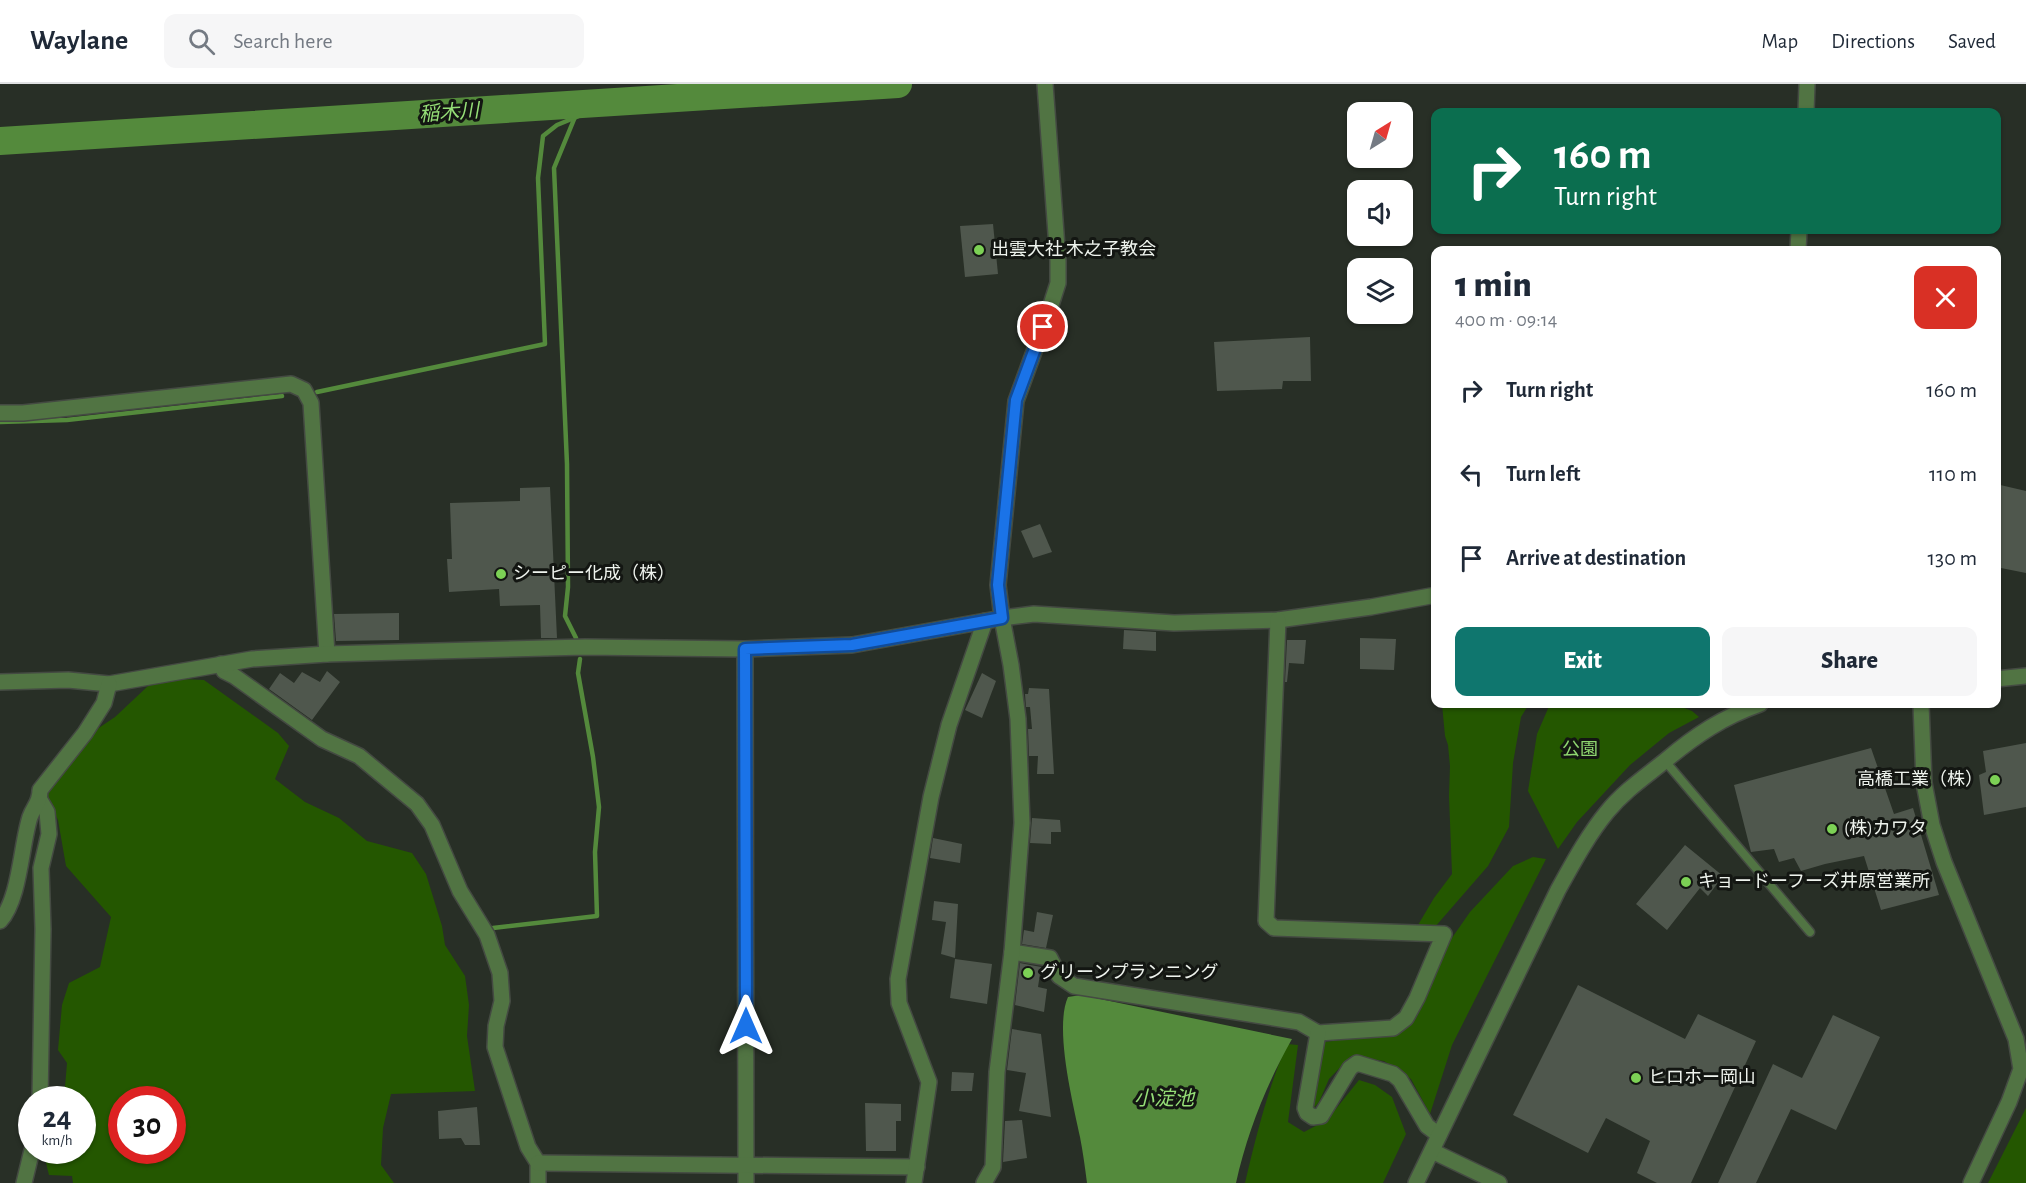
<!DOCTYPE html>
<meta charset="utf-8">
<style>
:root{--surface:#fff;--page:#f6f6f7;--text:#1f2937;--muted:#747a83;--line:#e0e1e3;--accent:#0f766e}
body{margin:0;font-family:"Alegreya Sans","Noto Sans JP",sans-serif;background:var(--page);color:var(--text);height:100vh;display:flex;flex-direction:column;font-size:22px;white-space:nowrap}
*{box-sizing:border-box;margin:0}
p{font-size:20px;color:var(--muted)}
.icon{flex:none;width:33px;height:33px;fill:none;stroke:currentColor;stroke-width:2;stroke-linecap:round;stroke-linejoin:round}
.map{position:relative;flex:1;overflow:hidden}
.side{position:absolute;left:1431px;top:162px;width:570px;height:462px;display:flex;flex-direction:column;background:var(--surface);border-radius:12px;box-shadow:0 2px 4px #0004}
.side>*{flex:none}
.top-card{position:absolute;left:1431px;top:24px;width:570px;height:126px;border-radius:12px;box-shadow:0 2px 4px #0004;background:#0b6e4f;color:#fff;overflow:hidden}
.needle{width:39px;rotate:37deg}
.fabs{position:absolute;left:1347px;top:18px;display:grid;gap:12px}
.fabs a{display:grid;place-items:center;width:66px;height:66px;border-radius:12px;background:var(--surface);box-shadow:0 2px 4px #0004;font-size:30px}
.speed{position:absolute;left:18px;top:1002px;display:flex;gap:12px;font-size:30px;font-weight:700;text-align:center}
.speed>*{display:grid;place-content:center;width:78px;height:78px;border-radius:50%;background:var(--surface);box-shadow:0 2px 4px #0004;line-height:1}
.speed small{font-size:15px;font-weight:400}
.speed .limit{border:9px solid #d22;background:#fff;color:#111}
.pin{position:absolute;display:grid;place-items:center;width:51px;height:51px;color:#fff;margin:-26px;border:3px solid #fff;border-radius:50%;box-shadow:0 2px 6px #0007}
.me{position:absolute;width:66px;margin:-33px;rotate:0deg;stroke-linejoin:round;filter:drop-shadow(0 0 4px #0008)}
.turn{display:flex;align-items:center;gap:21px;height:126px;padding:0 24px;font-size:27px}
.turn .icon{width:78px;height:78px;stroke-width:2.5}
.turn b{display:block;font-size:42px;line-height:51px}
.round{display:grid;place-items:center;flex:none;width:63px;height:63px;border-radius:12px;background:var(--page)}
.summary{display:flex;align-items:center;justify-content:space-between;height:102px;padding:0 24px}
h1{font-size:36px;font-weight:800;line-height:45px}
.primary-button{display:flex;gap:12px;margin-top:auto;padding:12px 24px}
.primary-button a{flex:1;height:69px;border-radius:12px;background:var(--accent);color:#fff;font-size:24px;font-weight:800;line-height:69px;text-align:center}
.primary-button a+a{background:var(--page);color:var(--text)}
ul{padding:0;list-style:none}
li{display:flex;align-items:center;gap:18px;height:84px;padding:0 24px}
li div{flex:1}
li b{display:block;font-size:22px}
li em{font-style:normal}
header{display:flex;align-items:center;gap:36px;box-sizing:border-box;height:84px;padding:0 30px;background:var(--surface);border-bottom:2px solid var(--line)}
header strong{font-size:28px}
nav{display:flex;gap:33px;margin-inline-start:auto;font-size:21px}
.search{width:420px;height:54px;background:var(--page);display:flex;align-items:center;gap:15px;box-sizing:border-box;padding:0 21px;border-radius:12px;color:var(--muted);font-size:22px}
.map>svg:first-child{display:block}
</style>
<header>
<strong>Waylane</strong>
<div class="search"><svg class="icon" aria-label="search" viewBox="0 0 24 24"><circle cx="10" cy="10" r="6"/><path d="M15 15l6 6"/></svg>Search here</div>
<nav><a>Map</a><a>Directions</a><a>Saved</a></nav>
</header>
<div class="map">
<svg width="2026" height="1099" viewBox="0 0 2026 1099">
<rect width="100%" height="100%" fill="#282f26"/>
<g fill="#245700" fill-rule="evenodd">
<path d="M181,595L204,596L278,649L289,662L275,695L305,718L339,734L367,757L412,769L426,790L442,842L445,861L465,892L469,921L467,952L475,1007L391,1010L383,1044L381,1081L394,1099H73L72,1092L49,1091L43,1067L82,1066V1016L64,1015L67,979L58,966L62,921L69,899L100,883L111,833L66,782L58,736L40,700L75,660L115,633L148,602ZM122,1016H172V1066H122Z"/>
<polygon points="1442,620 1529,620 1521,633 1513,679 1509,743 1488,782 1428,851 1418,841 1434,814 1452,790 1449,712 1450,682 1448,661 1445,652"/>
<polygon points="1550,620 1674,620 1692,627 1699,633 1669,649 1630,681 1577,738 1558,765 1528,707 1537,650"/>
<polygon points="1533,773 1546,775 1452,961 1430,1030 1411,995 1384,977 1351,972 1329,995 1319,1018 1314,1024 1311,1018 1325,958 1399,948 1415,936 1425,917 1447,861 1470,828 1513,782"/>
<path d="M1287,960L1298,961L1288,1038L1304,1048L1327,1036L1359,996L1375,1001L1392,1013L1406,1050L1383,1099H1245C1256,1052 1268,1004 1287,960Z"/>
<polygon points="2026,1024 2026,1099 1988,1099"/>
</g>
<path fill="#548a3c" d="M1081,911L1292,955C1267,999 1247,1049 1236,1099H1087C1085,1084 1083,1068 1080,1053C1073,1019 1054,944 1068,913Z"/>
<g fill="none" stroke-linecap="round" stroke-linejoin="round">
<g stroke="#548a3c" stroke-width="4.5">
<polyline points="575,33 554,84 567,380 568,503 565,532 576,554"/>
<polyline points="317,308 545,260 538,94 543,52 557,41 608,20"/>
<polyline points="0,338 67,336 282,312"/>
<polyline points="493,844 597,832 595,768 599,723 593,673 578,589 580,575"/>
</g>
<polyline stroke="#548a3c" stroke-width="28" points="0,57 898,0"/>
</g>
<g fill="#4f574d">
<polygon points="993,140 998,190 965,193 960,142"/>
<polygon points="1310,253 1311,297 1283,297 1282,305 1217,307 1214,258"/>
<polygon points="1996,400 2026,407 2026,489 1996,483"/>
<polygon points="550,403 557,554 541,554 540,521 500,522 499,505 449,508 447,475 452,475 450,419 520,417 520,404"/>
<polygon points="1040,440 1052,468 1033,474 1021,447"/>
<polygon points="399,529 399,556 336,557 334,530"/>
<polygon points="1124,546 1156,548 1156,567 1123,565"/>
<polygon points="1360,554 1396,555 1394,586 1360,585"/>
<polygon points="1287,556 1306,556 1304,580 1289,579 1287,598 1285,598"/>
<polygon points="327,587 340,598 312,636 269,605 280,589 294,599 302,588 320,598"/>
<polygon points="982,589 996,597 982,634 965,626"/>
<polygon points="1029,604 1049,605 1054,690 1037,690 1038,672 1029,672 1028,645 1032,645 1030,623 1026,623 1025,610 1028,610"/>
<polygon points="2026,659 2026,723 1984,731 1979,691 1986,688 1983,667"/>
<polygon points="1871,664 1894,730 1913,724 1939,811 1881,826 1864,772 1825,780 1801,787 1794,774 1779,778 1774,765 1751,768 1734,701"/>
<polygon points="1032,734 1060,736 1061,748 1051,748 1051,760 1030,759"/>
<polygon points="933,754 962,760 960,779 930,774"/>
<polygon points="1685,761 1723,792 1708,812 1700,804 1667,846 1636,820"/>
<polygon points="934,817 958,820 955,874 941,870 946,838 932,836"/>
<polygon points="1037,828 1053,831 1046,864 1022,860 1024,846 1034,848"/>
<polygon points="955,875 992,880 987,920 950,914"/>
<polygon points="1020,879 1041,883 1038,903 1047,905 1044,928 1015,921"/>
<polygon points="1578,901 1685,955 1698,930 1756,957 1691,1099 1657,1099 1637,1089 1650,1057 1606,1034 1588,1069 1513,1031"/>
<polygon points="1833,931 1880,953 1836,1046 1791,1025 1756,1099 1718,1099 1773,980 1802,994"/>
<polygon points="1012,945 1041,950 1051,1033 1019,1027 1026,989 1007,986"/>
<polygon points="952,988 974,989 972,1007 951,1007"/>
<polygon points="865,1019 901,1020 901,1037 896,1037 896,1067 866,1067"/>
<polygon points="477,1023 480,1061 465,1061 461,1054 439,1055 438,1027"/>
<polygon points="1022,1036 1027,1074 1003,1078 1005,1037"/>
</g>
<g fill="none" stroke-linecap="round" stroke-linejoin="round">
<defs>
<polyline id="service" points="1665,677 1810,848"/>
<g id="minor">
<polyline points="1806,28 1807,0"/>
<polyline points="1798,166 1799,146"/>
<polyline points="0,329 23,329 291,300 304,306 311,319 327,570"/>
<polyline points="745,565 746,1099"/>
<polyline points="221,580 224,587 234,592 322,655 359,672 417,720 432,741 460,807 487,851 500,889 502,917 496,942 495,963 528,1063 538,1079 538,1099"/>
<polyline points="0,598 68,596 109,600 252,575 327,570 585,563 745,565 852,561 1002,534 1034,530 1174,539 1278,536 1371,523 1436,511"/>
<polyline points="40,716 47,728 49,750 41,784 43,845 40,1016"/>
<path d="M0,837C20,815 21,761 30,733C34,722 40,719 40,706L85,649L104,619L109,600"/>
<polyline points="1012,868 1050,874 1059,892 1074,902 1299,938 1318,949 1393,944 1406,934 1417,914 1444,850 1274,844 1266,837 1278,536"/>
<polyline points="1318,949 1305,1024 1307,1029 1313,1033 1321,1032 1350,984 1357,979 1393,990 1400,996 1427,1042 1439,1051"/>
<polyline points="1432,1067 1499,1099"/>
<polyline points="538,1079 917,1083"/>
<polyline points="24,1099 32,1066"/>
<polyline points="914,1099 929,998 899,919 898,895 931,713 949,641 985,537"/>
<polyline points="984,1099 993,1083 997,988 1012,868 1022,739 1018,635 1011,581 1002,534 998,501 1016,317 1050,224 1058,199 1058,177 1045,0"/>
</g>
<g id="tertiary">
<polyline points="1996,595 2026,592"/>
<polyline points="1921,620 1924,699 1932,741 1944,778 2016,955 2021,985 2009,1018 1971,1099"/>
<path d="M1416,1099L1558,806C1573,779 1588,751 1607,728C1624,707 1645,693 1666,676C1696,651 1723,633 1760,620"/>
</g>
</defs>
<use href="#service" stroke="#444a42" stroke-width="11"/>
<use href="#minor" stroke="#444a42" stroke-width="18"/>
<use href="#tertiary" stroke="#444a42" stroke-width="18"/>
<use href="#service" stroke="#517443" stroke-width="8"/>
<use href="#minor" stroke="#517443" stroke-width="15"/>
<use href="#tertiary" stroke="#517443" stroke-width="15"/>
</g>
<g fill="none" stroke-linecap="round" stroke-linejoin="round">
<defs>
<polyline id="route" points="746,942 745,565 852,561 1002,534 998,501 1016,316 1043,243"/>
</defs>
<use href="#route" stroke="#114b97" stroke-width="15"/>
<use href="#route" stroke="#1a73e8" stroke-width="10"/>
</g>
<g fill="#7cd155" stroke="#131612" stroke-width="2">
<circle cx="979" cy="166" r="6"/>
<circle cx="501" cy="490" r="6"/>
<circle cx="1995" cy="696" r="6"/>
<circle cx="1832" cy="745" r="6"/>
<circle cx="1686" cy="798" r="6"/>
<circle cx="1028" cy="889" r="6"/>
<circle cx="1636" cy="994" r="6"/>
</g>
<g text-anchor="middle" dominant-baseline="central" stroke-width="6" stroke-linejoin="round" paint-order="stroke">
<g font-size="18" fill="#eef3ed" stroke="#131612" text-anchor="start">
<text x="991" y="166">出雲大社 木之子教会</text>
<text x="513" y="490">シーピー化成（株）</text>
<text x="1983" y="696" text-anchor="end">高橋工業（株）</text>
<text x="1844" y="745">(株)カワタ</text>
<text x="1698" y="798">キョードーフーズ井原営業所</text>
<text x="1040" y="889">グリーンプランニング</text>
<text x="1648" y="994">ヒロホー岡山</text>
</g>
<g font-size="18" fill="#8fd770" stroke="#131612">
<text x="1580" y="666">公園</text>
</g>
<g font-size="20" font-style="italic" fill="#95de77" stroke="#131612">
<text transform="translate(449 29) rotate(-4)">稲木川</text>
<text x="1164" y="1015">小淀池</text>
</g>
</g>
</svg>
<div class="fabs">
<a><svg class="needle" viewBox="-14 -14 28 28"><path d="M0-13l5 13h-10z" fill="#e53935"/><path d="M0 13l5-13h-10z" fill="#747a83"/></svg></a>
<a><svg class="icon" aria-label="sound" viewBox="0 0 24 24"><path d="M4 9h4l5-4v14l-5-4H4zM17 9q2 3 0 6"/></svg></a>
<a><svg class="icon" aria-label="layers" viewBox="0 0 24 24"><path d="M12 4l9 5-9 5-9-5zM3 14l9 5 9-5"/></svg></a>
</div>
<div class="speed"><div>24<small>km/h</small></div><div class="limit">30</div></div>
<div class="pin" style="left:1043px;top:243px;background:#d93025"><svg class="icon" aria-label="arrive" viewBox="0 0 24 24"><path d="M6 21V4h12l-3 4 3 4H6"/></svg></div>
<svg class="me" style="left:746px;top:942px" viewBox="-20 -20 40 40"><path d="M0-17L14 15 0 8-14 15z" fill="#1a73e8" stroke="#fff" stroke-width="4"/></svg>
<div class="top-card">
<div class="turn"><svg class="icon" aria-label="right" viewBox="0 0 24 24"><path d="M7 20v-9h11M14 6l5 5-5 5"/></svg><div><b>160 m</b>Turn right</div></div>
</div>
<section class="side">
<div class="summary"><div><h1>1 min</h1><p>400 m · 09:14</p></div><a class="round" style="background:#d93025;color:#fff"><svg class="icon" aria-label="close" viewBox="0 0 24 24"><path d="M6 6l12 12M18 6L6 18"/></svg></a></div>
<ul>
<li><svg class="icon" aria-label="right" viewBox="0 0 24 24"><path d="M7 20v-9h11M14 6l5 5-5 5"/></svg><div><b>Turn right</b></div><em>160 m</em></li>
<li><svg class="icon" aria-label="left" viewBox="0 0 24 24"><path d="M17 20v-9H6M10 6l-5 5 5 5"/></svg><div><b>Turn left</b></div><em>110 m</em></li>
<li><svg class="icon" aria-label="arrive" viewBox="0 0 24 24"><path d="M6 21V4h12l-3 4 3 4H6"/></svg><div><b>Arrive at destination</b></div><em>130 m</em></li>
</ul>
<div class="primary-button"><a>Exit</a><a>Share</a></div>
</section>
</div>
